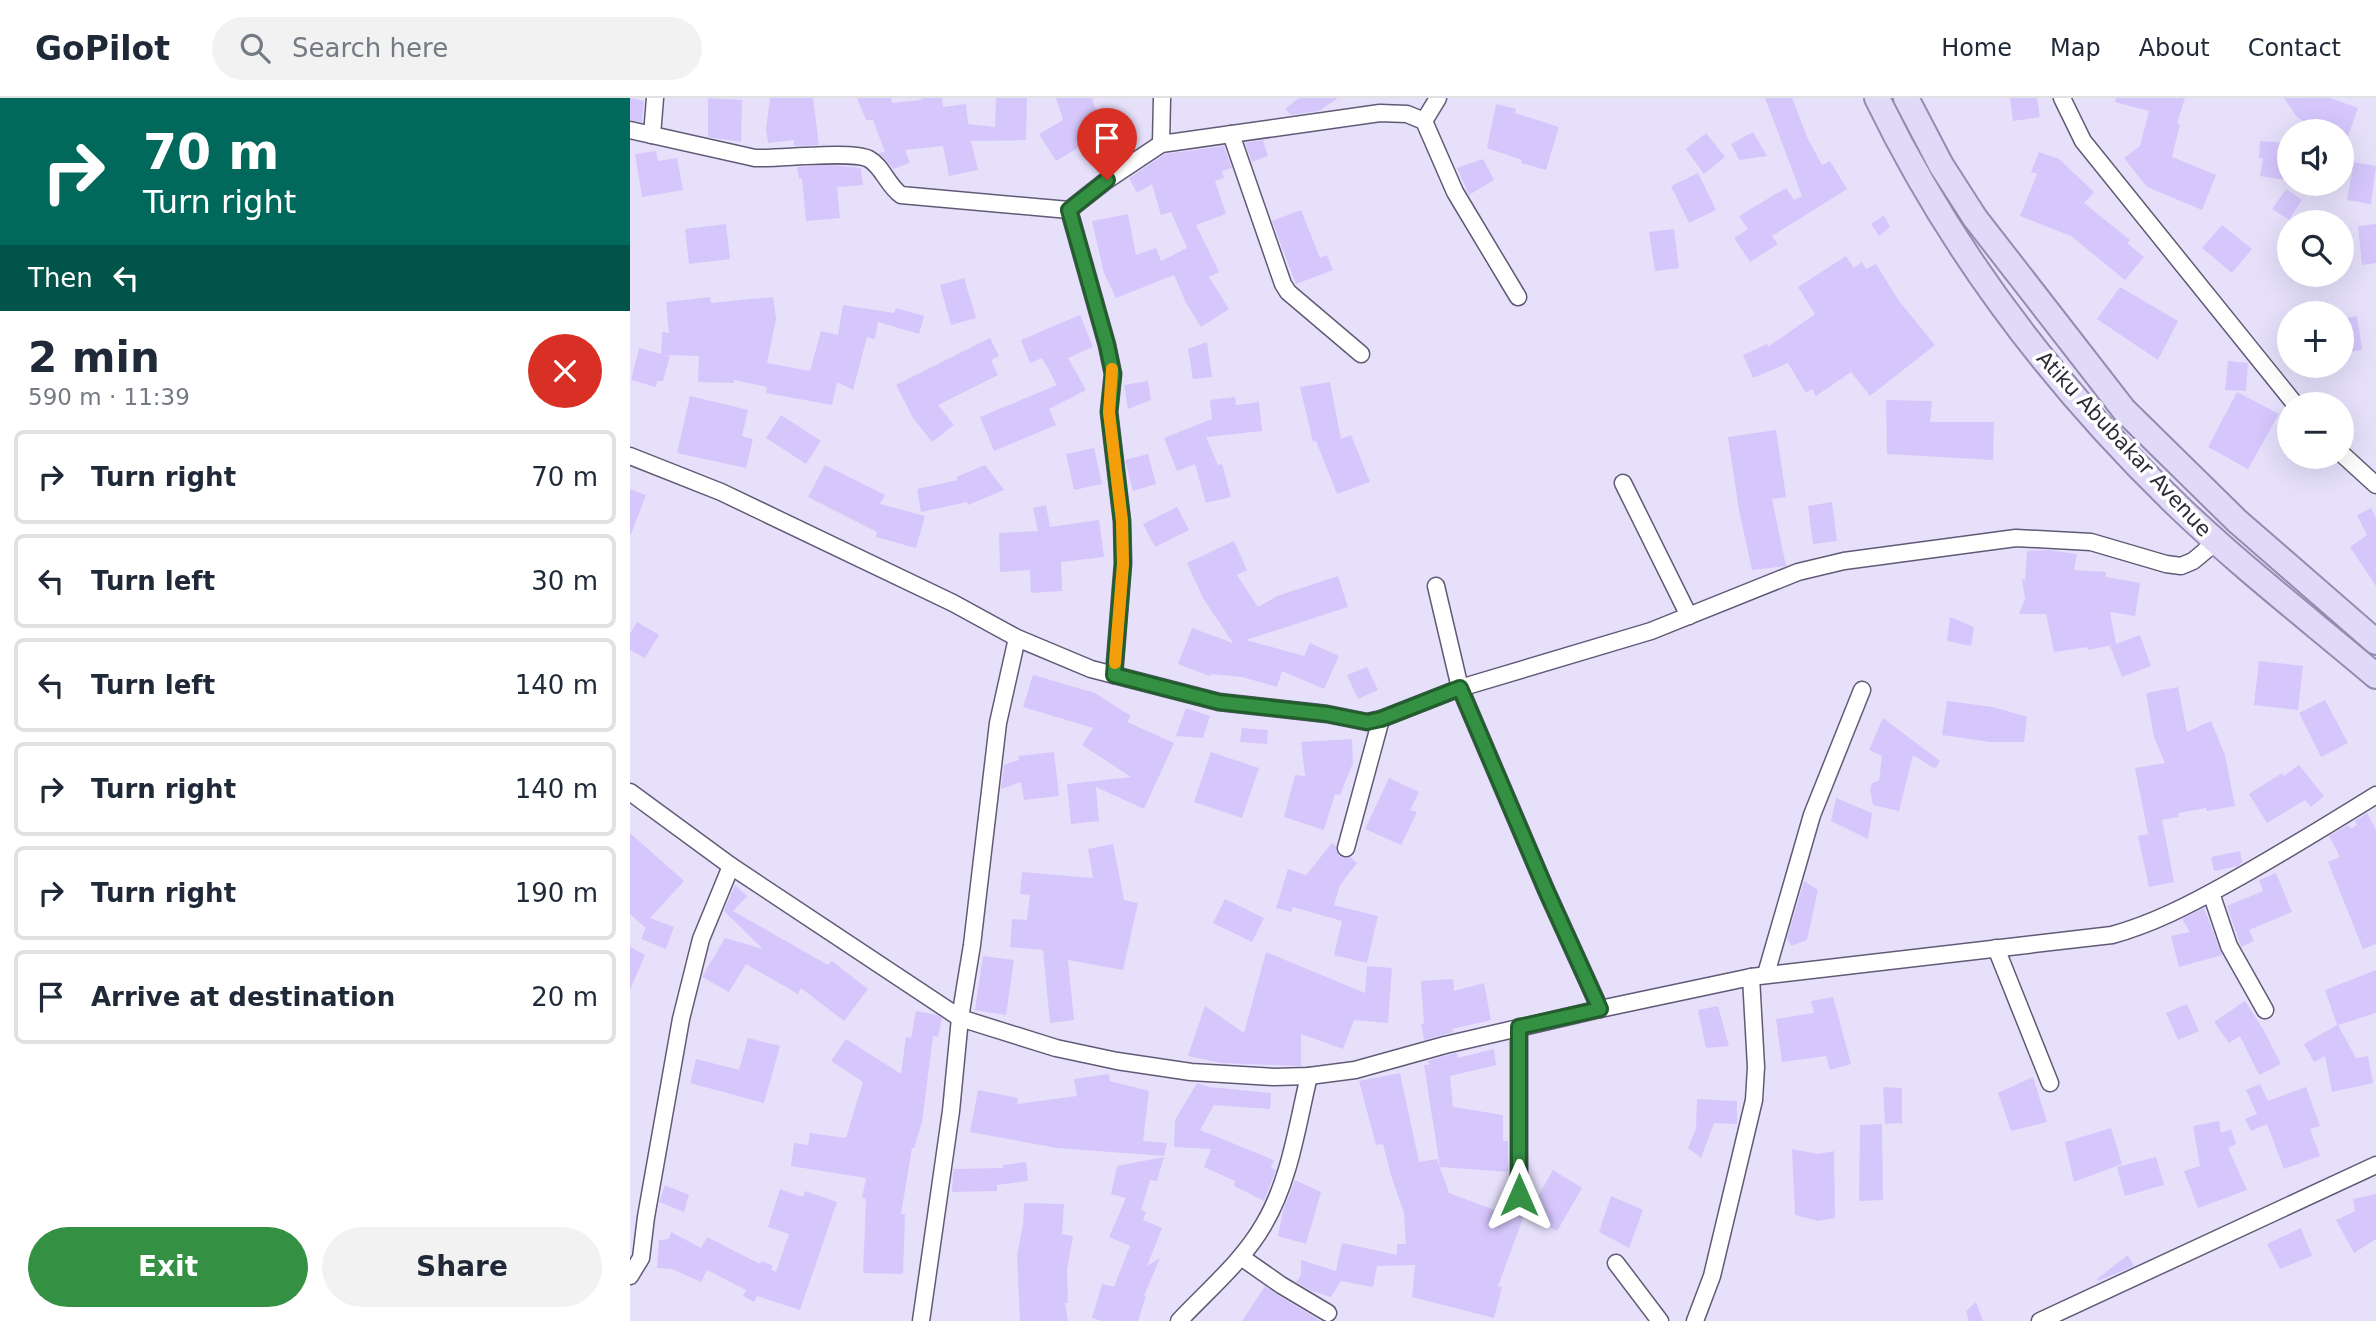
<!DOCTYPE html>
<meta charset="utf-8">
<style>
:root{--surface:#fff;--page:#f2f2f3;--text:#1f2937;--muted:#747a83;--line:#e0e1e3;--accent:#349144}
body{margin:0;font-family:"DejaVu Sans",sans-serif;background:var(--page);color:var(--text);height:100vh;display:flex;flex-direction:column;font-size:26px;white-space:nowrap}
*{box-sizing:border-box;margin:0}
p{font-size:23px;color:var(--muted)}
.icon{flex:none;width:38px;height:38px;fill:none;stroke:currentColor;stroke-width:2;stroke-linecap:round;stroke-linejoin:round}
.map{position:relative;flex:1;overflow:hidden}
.panel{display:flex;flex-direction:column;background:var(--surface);width:630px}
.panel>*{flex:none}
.hud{background:#00695c;color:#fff;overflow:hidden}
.buttons{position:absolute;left:1647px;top:21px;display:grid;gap:14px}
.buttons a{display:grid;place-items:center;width:77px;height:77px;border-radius:50%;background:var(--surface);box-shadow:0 7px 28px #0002;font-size:35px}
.pin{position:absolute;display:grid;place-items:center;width:60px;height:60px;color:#fff;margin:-72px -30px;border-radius:50% 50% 50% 0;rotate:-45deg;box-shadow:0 0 7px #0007}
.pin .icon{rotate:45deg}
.me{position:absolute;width:77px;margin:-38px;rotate:0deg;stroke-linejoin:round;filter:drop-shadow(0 0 5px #0008)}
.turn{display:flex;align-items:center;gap:24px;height:147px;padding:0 28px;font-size:32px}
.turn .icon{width:91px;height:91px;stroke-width:2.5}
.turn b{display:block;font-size:49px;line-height:60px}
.then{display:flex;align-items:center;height:66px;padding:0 28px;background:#0003;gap:14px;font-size:26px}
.round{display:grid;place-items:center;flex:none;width:74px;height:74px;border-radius:37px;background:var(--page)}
.head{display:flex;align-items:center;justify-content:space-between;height:119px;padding:0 28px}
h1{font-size:42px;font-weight:600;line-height:52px}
.primary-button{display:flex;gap:14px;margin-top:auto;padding:14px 28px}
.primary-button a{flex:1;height:80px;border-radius:42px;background:var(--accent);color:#fff;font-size:28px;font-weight:600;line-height:80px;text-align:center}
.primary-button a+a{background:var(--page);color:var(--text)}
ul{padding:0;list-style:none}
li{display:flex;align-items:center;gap:21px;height:94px;margin:0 14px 10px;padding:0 14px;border:4px solid var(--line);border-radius:10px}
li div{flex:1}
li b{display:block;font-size:26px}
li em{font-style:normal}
header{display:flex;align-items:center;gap:42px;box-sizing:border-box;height:98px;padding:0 35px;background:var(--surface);border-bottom:2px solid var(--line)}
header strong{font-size:33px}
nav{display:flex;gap:38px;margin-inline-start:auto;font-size:24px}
.search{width:490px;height:63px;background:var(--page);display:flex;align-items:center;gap:18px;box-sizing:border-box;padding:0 24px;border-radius:38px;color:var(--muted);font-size:26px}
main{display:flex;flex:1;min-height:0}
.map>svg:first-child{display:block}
</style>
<header>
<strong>GoPilot</strong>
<div class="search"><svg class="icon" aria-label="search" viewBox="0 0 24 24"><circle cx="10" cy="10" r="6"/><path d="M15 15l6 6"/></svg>Search here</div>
<nav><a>Home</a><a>Map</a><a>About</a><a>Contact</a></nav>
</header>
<main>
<section class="panel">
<div class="hud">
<div class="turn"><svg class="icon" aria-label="right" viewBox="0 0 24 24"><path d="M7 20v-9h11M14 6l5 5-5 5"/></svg><div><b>70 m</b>Turn right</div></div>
<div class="then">Then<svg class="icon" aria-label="left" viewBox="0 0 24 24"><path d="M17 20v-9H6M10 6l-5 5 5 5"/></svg></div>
</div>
<div class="head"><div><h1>2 min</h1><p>590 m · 11:39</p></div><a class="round" style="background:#d93025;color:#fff"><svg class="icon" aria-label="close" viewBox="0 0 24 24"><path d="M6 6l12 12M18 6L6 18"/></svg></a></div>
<ul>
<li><svg class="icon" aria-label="right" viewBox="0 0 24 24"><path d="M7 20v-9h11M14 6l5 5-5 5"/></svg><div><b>Turn right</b></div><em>70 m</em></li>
<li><svg class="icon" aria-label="left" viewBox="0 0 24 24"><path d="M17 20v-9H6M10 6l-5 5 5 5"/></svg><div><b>Turn left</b></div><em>30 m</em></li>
<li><svg class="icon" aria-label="left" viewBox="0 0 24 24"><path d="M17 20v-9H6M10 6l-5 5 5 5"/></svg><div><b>Turn left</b></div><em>140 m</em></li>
<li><svg class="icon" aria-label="right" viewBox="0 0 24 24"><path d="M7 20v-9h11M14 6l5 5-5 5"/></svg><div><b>Turn right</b></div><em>140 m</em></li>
<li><svg class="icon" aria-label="right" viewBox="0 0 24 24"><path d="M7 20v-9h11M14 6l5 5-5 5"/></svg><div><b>Turn right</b></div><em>190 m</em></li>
<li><svg class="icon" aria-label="arrive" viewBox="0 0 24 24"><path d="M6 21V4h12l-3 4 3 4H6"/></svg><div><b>Arrive at destination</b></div><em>20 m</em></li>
</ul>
<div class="primary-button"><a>Exit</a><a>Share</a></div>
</section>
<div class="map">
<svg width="1746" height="1223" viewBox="0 0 1746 1223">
<rect width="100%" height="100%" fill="#e6e0fb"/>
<g fill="#d5c7fc">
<polygon points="0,0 14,3 12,24 0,22"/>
<polygon points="78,0 112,2 111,44 78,39"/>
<polygon points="140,0 183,0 189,47 164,48 164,42 138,45 136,31"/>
<polygon points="227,0 261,0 262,5 291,2 291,0 312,0 313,9 336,6 338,26 365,29 366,0 397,0 396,42 341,43 348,72 319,78 313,48 275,52 280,65 263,71 249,55 255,54 243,22 236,22"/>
<polygon points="426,0 462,0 466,13 478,32 426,63 409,36 433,22"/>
<polygon points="669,0 708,0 689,13 661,17 655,11"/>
<polygon points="1135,0 1162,0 1178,41 1192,67 1200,63 1217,91 1142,138 1148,146 1120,164 1104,140 1118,131 1109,118 1156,90 1164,102 1172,98"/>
<polygon points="1380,0 1407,0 1410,19 1383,23"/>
<polygon points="1486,0 1555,0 1547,25 1550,26 1542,59 1586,77 1572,112 1517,89 1494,60 1510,48 1519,13 1485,4"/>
<polygon points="1654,0 1700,0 1728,10 1718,38 1712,35 1712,33 1705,33 1683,25 1682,28 1667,19"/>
<polygon points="866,6 886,11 885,15 929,29 916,72 891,65 892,62 857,50"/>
<polygon points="1123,34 1137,58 1109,62 1101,46"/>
<polygon points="1076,35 1095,59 1074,76 1056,51"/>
<polygon points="633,42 638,58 622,64 615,45"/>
<polygon points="1630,43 1659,45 1656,82 1630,78 1633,60 1629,60"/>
<polygon points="594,48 602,70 592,73 594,80 585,83 596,116 566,127 589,174 579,179 599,211 571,229 556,205 544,177 486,200 474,175 462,123 498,116 506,157 526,150 531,163 557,150 541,114 531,117 522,86 507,95 499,80 535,56"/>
<polygon points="26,53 28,63 47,60 53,92 12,99 5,56"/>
<polygon points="1409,54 1429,61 1464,94 1454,105 1500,142 1497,145 1514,159 1495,182 1441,138 1390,118 1407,76 1401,74"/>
<polygon points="853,61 864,82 839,97 827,70"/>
<polygon points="1724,64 1746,68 1741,106 1717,102"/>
<polygon points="202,67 231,70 233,87 207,89 210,120 176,123 172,80 169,81 167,69"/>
<polygon points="1068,75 1086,112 1059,125 1041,88"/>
<polygon points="1656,91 1672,102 1659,122 1642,111"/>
<polygon points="671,112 690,160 697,157 703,172 666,186 642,123"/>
<polygon points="1254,117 1260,129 1249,138 1241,126"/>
<polygon points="96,126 100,161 59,166 55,131"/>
<polygon points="1746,126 1746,165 1732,167 1728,128"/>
<polygon points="1592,127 1622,151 1602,175 1572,150"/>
<polygon points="1044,131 1049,170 1025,173 1019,134"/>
<polygon points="1216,158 1224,170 1232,164 1236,171 1246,166 1269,203 1305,247 1240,298 1221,274 1186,298 1182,291 1176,295 1158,265 1123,280 1113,257 1137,246 1138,249 1185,216 1168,189"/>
<polygon points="334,180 346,220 321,227 310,187"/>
<polygon points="1490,189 1548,223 1528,262 1467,221"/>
<polygon points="80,199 81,205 143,199 146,221 137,265 180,273 191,233 208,237 213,207 264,215 266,210 294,218 289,236 248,224 245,241 237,239 223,292 207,284 202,307 136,295 137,289 104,282 104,285 68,284 69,258 34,257 40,258 33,283 27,283 26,289 1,282 9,250 31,256 32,234 39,235 36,204"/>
<polygon points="450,217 463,249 438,260 456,292 419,311 426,327 364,353 350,319 427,287 412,260 400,265 391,242"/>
<polygon points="1727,218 1732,252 1712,255 1712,221"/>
<polygon points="360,240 369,258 361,262 368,277 308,307 324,327 302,344 283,320 266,287"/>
<polygon points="577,244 582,279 563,281 558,251"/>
<polygon points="1598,263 1618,265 1616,293 1595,292"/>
<polygon points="518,283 521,302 498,311 494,287"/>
<polygon points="700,284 711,341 721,337 740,384 707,396 686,343 683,344 670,289"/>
<polygon points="1607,294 1649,316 1618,371 1578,349"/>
<polygon points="60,298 118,312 112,338 123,341 116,370 47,355"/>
<polygon points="605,299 606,307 629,304 632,333 576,339 588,367 592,366 601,399 576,405 565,366 547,373 534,340 582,321 580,302"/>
<polygon points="1256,302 1302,303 1300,324 1364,324 1363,362 1257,356"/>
<polygon points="151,317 191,343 176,366 136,340"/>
<polygon points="1146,332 1156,399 1142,401 1156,468 1122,472 1109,412 1098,339"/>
<polygon points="464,350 472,386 444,392 436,356"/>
<polygon points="518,356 526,386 503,393 495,362"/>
<polygon points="195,367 255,397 250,406 295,418 286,450 246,439 247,434 178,399"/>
<polygon points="355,367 374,392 338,407 337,404 291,414 287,391 328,382 326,379"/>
<polygon points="0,391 16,397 1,436 0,436"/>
<polygon points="1202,404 1207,443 1183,446 1178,408"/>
<polygon points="416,407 420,429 469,422 474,459 431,464 432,493 401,495 400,472 370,474 369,435 408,433 403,410"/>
<polygon points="547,409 559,432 525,449 513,426"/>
<polygon points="1741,410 1746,420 1746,488 1720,449 1737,437 1727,417"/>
<polygon points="604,443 617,472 607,477 628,509 647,498 708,478 718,509 616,542 674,558 680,545 709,558 694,591 652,573 647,589 612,579 581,576 580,578 548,566 562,530 603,545 573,500 557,465"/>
<polygon points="1419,452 1447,456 1444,472 1476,474 1476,479 1510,485 1505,518 1480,514 1486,546 1510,537 1521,568 1492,579 1480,548 1483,547 1458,552 1457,549 1424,554 1416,516 1389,516 1395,501 1392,481 1395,482 1397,453"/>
<polygon points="1320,519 1344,529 1341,548 1317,543"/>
<polygon points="7,524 29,537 15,560 0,552 0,536"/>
<polygon points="1629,563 1673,568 1668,612 1624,607"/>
<polygon points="737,569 748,592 728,601 717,577"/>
<polygon points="403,577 465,595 501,618 497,624 544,645 514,711 466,689 469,723 441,726 437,686 501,679 452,647 463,630 393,609"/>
<polygon points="1548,589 1557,634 1581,623 1595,657 1605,708 1577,713 1576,710 1548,715 1549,719 1532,722 1544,784 1519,789 1508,738 1518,736 1505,670 1535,665 1524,639 1516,595"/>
<polygon points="1695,602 1718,645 1691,659 1669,615"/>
<polygon points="1317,603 1363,609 1397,619 1394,644 1360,644 1312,637"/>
<polygon points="556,610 580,618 573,640 546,638"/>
<polygon points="1253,620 1310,663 1305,671 1283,657 1269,713 1243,707 1240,692 1242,685 1249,683 1252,658 1239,652"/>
<polygon points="612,630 638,632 637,646 610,644"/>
<polygon points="722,641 723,665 710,697 705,696 694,732 654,719 665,677 675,678 671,644"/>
<polygon points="424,654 429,698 394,702 391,684 371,691 374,667 389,662 388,658"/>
<polygon points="581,654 629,670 612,720 564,704"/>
<polygon points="1669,667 1694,698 1681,709 1675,702 1637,725 1619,696 1652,675 1654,678"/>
<polygon points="759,680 789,694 780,712 787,714 771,747 735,731"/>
<polygon points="1206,700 1242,715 1238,741 1201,723"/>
<polygon points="1737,715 1746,732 1746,846 1733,851 1698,764 1710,759 1699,738 1718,727 1721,731 1727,727 1725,723"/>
<polygon points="0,735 54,783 20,820 44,829 36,851 11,841 16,830 0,816"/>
<polygon points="702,745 706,748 709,758 714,760 720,759 727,765 710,787 704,807 748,818 737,865 704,857 712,823 663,809 661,814 646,810 658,771 676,777"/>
<polygon points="483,746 494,802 508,805 493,872 438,862 444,922 420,925 413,852 380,849 382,821 397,822 400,797 390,796 392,774 463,780 458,751"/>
<polygon points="1610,753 1612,764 1608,768 1584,773 1581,759"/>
<polygon points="1646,775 1662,814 1619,832 1624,843 1611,849 1597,808 1633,793 1629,782"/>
<polygon points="1174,783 1188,792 1177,842 1161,848 1157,840"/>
<polygon points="105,787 117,798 103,813 198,867 202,863 238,891 214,923 171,890 168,896 116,866 99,894 72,879 95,840 133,851 94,813"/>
<polygon points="595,801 634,820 622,844 583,825"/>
<polygon points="1574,810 1592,857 1549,869 1541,838 1560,834 1552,821"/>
<polygon points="0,849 15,857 0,892"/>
<polygon points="636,854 735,895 737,868 762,870 758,925 724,922 713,951 671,936 671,968 591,965 558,958 575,908 614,935"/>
<polygon points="353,858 384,862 376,917 345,912"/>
<polygon points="1746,872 1746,915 1708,927 1726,960 1738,958 1743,985 1702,994 1695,958 1684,964 1674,946 1707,927 1695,892"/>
<polygon points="823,881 824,893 854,885 861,922 822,931 823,934 794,942 791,926 794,926 791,883"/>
<polygon points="1203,899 1221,966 1200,972 1196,958 1152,964 1146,921 1184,915 1181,903"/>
<polygon points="1615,903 1633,931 1651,966 1629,977 1610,938 1599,945 1584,924"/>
<polygon points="1557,906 1569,933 1548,942 1536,915"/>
<polygon points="1088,908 1099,948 1076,950 1068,912"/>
<polygon points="286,913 307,917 312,920 308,939 303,938 292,1024 284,1050 282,1050 271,1116 275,1116 273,1176 233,1175 236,1101 232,1100 236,1080 161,1068 164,1045 178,1047 180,1035 216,1040 233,984 201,963 216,941 271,976 276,939 281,940"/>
<polygon points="118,940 150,948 134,1005 60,985 66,961 109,972"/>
<polygon points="864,951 866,967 820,978 823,1009 873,1017 873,1043 878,1043 878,1074 810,1069 794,967 799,967 798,963 818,957 827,955 828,960"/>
<polygon points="770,975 789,1064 807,1061 819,1095 867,1113 871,1103 896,1112 868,1188 872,1189 864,1220 782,1199 785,1167 747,1168 743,1189 711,1183 701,1199 682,1193 666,1184 671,1177 671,1162 706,1173 712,1145 767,1157 767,1146 776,1146 774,1115 761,1077 753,1046 746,1047 729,983"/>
<polygon points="479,976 480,983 519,993 513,1043 537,1045 534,1058 427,1050 340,1034 348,992 388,1000 387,1006 447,998 444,981"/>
<polygon points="1403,979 1417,1024 1381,1033 1368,995"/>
<polygon points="567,985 579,989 641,995 640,1011 584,1007 570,1032 644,1062 641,1070 646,1072 634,1103 604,1088 605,1083 574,1069 581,1051 544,1049 545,1022"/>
<polygon points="1630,986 1638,1003 1676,989 1690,1028 1680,1031 1690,1058 1654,1071 1637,1026 1621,1033 1615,1021 1627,1016 1616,992"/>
<polygon points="1253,989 1272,990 1272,1025 1255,1026"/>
<polygon points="1067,1001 1107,1003 1107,1026 1084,1025 1071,1060 1058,1050 1066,1031"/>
<polygon points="1589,1023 1591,1035 1601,1031 1606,1046 1598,1050 1617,1092 1568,1110 1554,1073 1570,1068 1563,1028"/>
<polygon points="1252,1026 1253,1102 1229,1103 1230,1027"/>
<polygon points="1481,1030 1492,1066 1444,1084 1435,1044"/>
<polygon points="1162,1051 1188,1056 1204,1053 1205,1120 1188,1123 1165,1117"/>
<polygon points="534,1059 527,1083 520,1082 511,1112 516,1114 513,1122 532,1130 517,1168 530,1160 514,1198 516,1198 508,1223 472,1223 462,1220 472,1186 484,1189 500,1148 479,1139 496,1100 481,1096 487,1068"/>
<polygon points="1526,1059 1534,1087 1495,1098 1487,1069"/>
<polygon points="396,1064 398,1083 367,1087 367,1093 322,1094 323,1071 373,1070 373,1067"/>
<polygon points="923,1072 952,1090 927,1133 898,1116"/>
<polygon points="665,1082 691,1094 676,1146 648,1138 653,1113"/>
<polygon points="35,1087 59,1097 54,1114 29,1104"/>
<polygon points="150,1091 173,1099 175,1093 207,1104 170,1212 127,1198 124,1204 113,1198 116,1192 77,1172 71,1184 42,1171 27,1170 29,1142 39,1141 41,1134 71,1150 77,1139 130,1166 132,1163 143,1168 141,1171 146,1174 159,1136 138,1129"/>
<polygon points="1746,1096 1746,1141 1724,1155 1706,1122 1725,1113 1723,1101"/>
<polygon points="981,1098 1013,1112 999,1150 969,1134"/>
<polygon points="394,1105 434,1106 432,1136 443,1138 437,1172 438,1205 435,1205 438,1223 390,1223 387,1157 393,1127"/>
<polygon points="1671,1130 1682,1158 1650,1171 1637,1146"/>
<polygon points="1498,1157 1504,1168 1468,1183 1467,1181"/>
<polygon points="635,1188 646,1196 691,1223 612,1223"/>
<polygon points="1346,1204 1353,1223 1339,1223 1336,1213"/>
</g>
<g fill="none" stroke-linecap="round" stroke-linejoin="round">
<defs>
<g id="minor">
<polyline points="1432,0 1453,43 1665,306"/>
<polyline points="794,23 808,0"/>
<path d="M0,32L125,60C150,61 222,52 239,61C252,68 258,88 271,97L439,112L477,82L531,46L750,15L777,16L794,23L825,94L888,199"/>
<polyline points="601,36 653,186 658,194 731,256"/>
<polyline points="22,37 25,0"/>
<polyline points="531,46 532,0"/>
<polyline points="439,112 477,247 483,276 479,314 492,423 493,465 484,577"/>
<polyline points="1712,356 1746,387"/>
<polyline points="0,358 91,394 323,505 387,540 461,571 589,604 697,616 737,624 751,621 830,590 1021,533 1168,474 1214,463 1386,440 1461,444 1536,466 1551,468 1563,463 1587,443"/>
<polyline points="993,385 1059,518"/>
<polyline points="806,488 830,590 916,792 970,911"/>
<path d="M0,694L101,768L330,920L426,950L487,963L561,974L644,979L679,978L725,972L815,947L970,911L1121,879L1482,837C1522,826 1559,807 1595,787C1646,759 1696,728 1746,697"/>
<polyline points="716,750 751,621"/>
<polyline points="1581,795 1599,848 1635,912"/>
<polyline points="1366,850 1420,985"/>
<polyline points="1136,876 1182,717 1232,592"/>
<polyline points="889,1097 889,929"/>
<polyline points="611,1159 651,1187 698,1215"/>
<polyline points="986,1165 1030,1223"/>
<polyline points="0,1178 11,1160 16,1119 51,921 71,841 101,768"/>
<polyline points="291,1223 321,1013 330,920 342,847 368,625 387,540"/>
<path d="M549,1223C578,1192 613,1163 634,1126C660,1082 667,1028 679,978"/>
<polyline points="1065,1223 1082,1178 1124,1002 1126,969 1121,879"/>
<polyline points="1410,1223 1746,1067"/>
</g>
<g id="primary">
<path d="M1247,0C1322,155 1429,294 1552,412C1614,471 1681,523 1746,578"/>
<polyline points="1276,0 1311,67 1345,120 1494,312 1607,423 1746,544"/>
</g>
</defs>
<use href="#minor" stroke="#615a77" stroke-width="19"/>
<use href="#primary" stroke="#958bb1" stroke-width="28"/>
<use href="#minor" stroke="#fff" stroke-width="16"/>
<use href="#primary" stroke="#e1d9f8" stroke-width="24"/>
</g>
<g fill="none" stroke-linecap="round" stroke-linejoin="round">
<defs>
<polyline id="route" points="477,82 439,112 477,247 483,276 479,314 492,423 493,466 484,577 589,604 697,616 737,624 751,621 830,590 916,792 970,911 889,929 889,1097"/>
</defs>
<use href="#route" stroke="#225e2c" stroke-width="18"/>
<use href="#route" stroke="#349144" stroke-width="12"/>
<polyline stroke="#f59e0b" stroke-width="12" points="482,271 479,314 492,423 493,466 485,565"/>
</g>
<g text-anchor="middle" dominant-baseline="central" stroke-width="7" stroke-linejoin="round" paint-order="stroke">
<g font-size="21" fill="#2d2a36" stroke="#fff">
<text transform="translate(1494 346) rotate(47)">Atiku Abubakar Avenue</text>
</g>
</g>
</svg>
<div class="buttons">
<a><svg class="icon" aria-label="sound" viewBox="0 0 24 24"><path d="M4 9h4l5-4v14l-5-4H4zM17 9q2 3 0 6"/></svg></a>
<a><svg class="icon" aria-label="search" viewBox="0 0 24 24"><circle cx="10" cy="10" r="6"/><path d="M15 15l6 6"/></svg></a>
<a>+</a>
<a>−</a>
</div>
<div class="pin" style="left:477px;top:82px;background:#d93025"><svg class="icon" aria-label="arrive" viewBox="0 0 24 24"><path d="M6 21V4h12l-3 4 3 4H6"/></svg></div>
<svg class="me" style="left:889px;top:1097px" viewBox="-20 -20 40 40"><path d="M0-17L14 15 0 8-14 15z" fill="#349144" stroke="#fff" stroke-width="4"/></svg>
</div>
</main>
